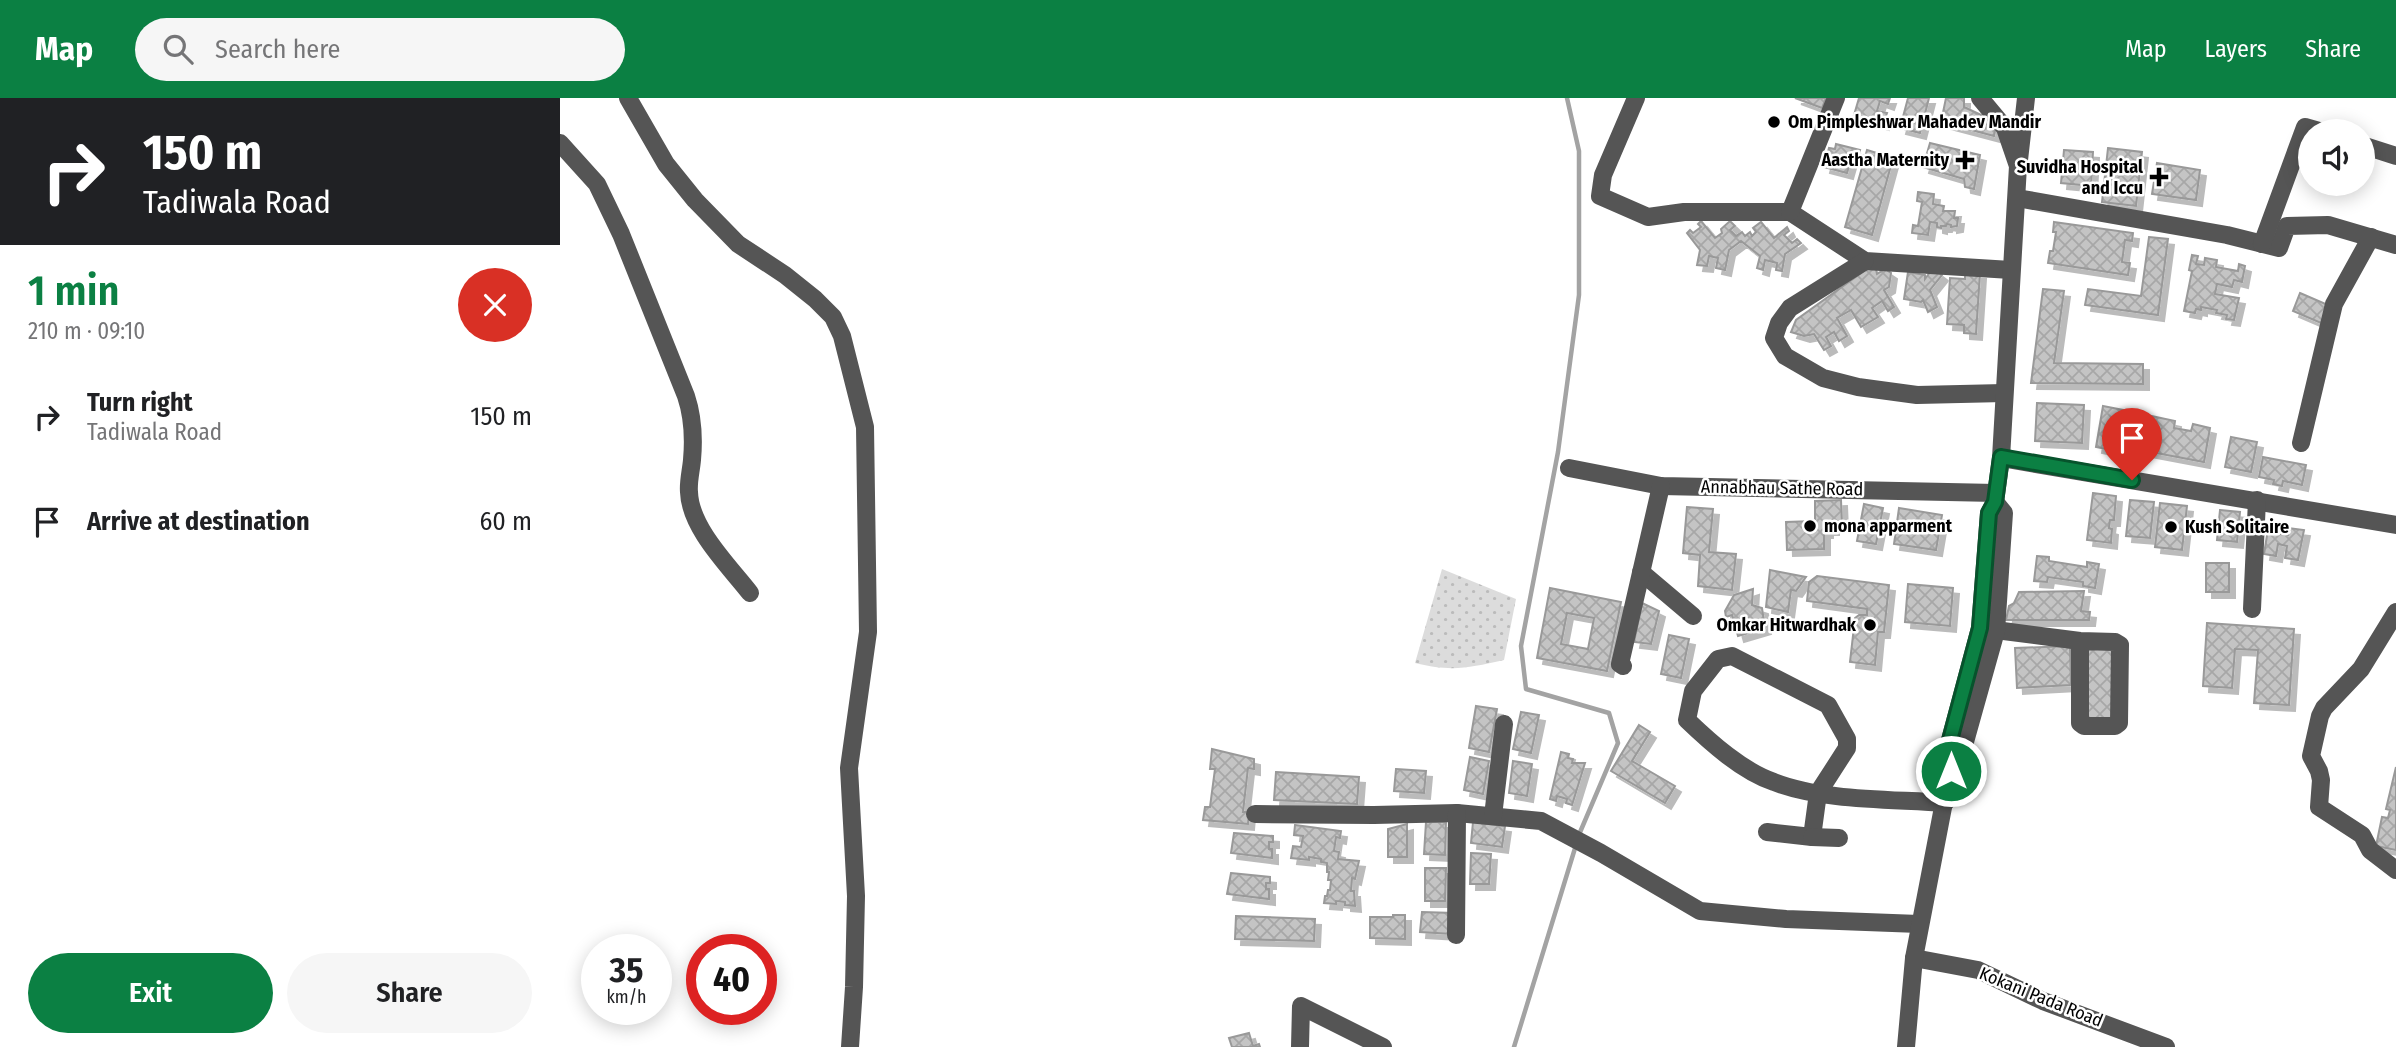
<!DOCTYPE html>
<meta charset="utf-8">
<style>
:root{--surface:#fff;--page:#f6f6f6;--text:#202124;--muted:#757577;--accent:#0b8043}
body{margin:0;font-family:"Fira Sans Condensed",sans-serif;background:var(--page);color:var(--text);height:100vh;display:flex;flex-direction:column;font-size:26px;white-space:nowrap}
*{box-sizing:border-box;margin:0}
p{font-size:23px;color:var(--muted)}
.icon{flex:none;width:38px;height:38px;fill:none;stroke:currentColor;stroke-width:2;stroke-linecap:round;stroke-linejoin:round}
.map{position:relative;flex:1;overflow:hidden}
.side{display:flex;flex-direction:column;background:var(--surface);width:560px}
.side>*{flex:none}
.banner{background:#202124;color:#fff;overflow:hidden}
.tools{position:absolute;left:1738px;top:21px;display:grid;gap:14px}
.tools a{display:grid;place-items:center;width:77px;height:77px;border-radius:50%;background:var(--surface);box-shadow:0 4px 18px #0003;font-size:35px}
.speed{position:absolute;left:21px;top:836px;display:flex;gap:14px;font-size:35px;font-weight:700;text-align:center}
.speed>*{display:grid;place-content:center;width:91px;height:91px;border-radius:50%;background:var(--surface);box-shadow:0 4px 18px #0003;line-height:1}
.speed small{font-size:18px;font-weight:400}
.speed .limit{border:10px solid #d22;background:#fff;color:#111}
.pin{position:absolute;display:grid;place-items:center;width:60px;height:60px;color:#fff;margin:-72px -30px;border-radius:50% 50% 50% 0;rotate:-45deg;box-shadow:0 0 7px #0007}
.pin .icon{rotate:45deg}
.me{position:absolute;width:77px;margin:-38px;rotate:0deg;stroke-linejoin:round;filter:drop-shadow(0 0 5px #0008)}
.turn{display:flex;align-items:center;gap:24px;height:147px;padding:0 28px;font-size:32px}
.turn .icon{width:91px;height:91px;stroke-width:2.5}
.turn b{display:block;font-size:49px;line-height:60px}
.round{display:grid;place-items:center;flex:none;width:74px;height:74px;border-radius:37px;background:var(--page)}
.overview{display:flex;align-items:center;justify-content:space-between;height:119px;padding:0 28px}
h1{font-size:42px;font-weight:600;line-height:52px;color:var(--accent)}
.action{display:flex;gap:14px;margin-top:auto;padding:14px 28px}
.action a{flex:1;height:80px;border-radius:42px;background:var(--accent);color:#fff;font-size:28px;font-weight:600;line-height:80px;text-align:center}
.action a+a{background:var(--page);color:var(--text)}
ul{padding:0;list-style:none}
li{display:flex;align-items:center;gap:21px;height:105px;padding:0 28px}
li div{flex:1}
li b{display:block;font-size:26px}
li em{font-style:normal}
header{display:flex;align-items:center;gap:42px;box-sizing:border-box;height:98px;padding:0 35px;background:var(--accent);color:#fff}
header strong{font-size:33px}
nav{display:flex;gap:38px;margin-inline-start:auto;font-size:24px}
.search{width:490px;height:63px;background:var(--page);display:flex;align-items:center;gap:18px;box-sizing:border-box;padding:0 24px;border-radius:38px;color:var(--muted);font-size:26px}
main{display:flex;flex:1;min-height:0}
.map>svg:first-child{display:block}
</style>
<header>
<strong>Map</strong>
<div class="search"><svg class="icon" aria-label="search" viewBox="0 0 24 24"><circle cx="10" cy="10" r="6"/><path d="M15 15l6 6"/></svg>Search here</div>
<nav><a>Map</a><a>Layers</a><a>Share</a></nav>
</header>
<main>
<section class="side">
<div class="banner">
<div class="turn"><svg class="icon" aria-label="right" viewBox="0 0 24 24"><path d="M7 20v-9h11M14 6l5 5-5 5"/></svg><div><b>150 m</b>Tadiwala Road</div></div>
</div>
<div class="overview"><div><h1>1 min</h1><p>210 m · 09:10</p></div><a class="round" style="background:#d93025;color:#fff"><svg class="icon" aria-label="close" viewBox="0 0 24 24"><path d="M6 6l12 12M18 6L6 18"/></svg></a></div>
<ul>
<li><svg class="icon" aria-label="right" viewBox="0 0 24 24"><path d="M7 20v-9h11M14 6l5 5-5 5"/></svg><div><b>Turn right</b><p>Tadiwala Road</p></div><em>150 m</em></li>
<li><svg class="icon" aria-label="arrive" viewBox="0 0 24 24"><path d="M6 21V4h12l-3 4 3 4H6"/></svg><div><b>Arrive at destination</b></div><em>60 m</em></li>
</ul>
<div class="action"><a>Exit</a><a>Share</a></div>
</section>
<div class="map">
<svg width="1836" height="949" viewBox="0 0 1836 949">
<defs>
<pattern id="grass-dots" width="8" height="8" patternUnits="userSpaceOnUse" patternTransform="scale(1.75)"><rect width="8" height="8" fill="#dcdcdc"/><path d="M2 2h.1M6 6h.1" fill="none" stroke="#bbb" stroke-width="1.8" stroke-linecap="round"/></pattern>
<pattern id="building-cross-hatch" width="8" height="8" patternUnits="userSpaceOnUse" patternTransform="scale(1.75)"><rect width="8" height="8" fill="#c4c4c4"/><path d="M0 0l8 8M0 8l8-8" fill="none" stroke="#a7a7a7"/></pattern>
<filter id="shadow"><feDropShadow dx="6" dy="6" stdDeviation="0" flood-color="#0004"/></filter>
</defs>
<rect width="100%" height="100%" fill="#fff"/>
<path fill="url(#grass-dots)" d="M882,471L956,501L944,562C908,570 892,574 855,565Z"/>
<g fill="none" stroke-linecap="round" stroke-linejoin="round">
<g stroke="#a3a3a3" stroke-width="4.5">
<polyline points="1007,0 1019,53 1019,197 998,354 961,548 966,591 1049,615 1058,645 1018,739"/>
<polyline points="954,949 1016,747"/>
</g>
</g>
<g fill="url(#building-cross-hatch)" stroke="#999" stroke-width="2" fill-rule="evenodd" filter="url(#shadow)">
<polygon points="1235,0 1266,0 1262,10"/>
<polygon points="1299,0 1330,0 1328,6 1320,3 1317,13 1327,15 1323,26 1294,17"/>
<polygon points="1348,0 1369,0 1360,35 1340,30"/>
<polygon points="1386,0 1404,0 1404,9 1432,22 1435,33 1434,38 1381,24"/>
<polygon points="1370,45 1420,57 1414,91 1405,89 1404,81 1363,69"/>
<polygon points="1276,46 1300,52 1297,63 1291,61 1287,75 1264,69 1269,50 1275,51"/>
<polygon points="1548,50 1582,54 1576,108 1542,104"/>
<polygon points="1307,52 1333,60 1312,137 1285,129"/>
<polygon points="1504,52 1533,54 1531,88 1501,85"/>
<polygon points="1597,65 1640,72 1636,102 1592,96"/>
<polygon points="1358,94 1374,96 1373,106 1384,108 1383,113 1395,113 1394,120 1398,120 1397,128 1391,129 1391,127 1387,126 1386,128 1381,128 1381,130 1377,129 1377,125 1370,124 1368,137 1352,135 1353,127 1358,128 1362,104 1357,103"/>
<polygon points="1141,123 1155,140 1162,135 1161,131 1170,123 1175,128 1170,132 1176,138 1182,134 1185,138 1190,134 1192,138 1196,134 1193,130 1201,124 1214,140 1227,129 1229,133 1224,137 1232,145 1237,141 1241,145 1225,156 1222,173 1216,172 1217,165 1205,162 1203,172 1197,170 1200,158 1181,143 1169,152 1165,172 1156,170 1158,160 1149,158 1147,168 1137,167 1140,152 1127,135 1130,132 1133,135 1141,129 1138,126"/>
<polygon points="1494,124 1573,135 1572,143 1565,142 1562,164 1570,165 1568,177 1488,165 1490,153 1493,153 1496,134 1493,134"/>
<polygon points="1589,139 1608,141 1598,217 1525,207 1528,191 1581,198"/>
<polygon points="1632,157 1638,158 1636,166 1644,167 1645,160 1657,162 1656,169 1678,173 1679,166 1685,168 1682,184 1674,182 1672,189 1657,186 1655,196 1679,200 1674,222 1666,221 1667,217 1656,215 1657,212 1641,209 1641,212 1636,211 1635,215 1624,213 1632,173 1629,172"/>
<polygon points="1311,168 1316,171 1317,176 1325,171 1331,175 1329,189 1324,192 1334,209 1328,213 1322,203 1312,210 1318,219 1301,229 1291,212 1277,220 1287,238 1279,243 1274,234 1266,239 1271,248 1264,252 1254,236 1244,238 1231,234 1236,222"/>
<polygon points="1373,170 1382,177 1370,192 1377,209 1368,214 1363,202 1361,204 1344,201 1348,174 1365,177 1365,181"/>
<polygon points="1405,174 1420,175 1416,236 1404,235 1404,227 1387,226 1390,180 1405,181"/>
<polygon points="1483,191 1504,193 1494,265 1583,266 1583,286 1471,285"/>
<polygon points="1740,195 1768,207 1761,225 1733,213"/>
<polygon points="1477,305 1524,307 1522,345 1475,343"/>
<polygon points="1543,308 1574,314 1566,355 1536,349"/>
<polygon points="1587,317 1615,323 1614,330 1631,333 1633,326 1650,330 1644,364 1580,352"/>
<polygon points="1671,339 1697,344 1691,374 1665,369"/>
<polygon points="1703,359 1746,367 1742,387 1723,383 1722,388 1713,386 1714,382 1699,379"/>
<polygon points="1533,395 1556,398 1554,422 1550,422 1549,430 1552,431 1551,445 1527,442"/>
<polygon points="1281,402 1282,426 1273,426 1273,431 1267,431 1267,434 1264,434 1264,451 1227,452 1226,424 1255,423 1255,403"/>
<polygon points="1570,402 1594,404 1590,440 1566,438"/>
<polygon points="1600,405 1627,408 1622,452 1595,449"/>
<polygon points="1304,406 1323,410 1316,446 1297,443"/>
<polygon points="1127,409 1153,411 1149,454 1176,456 1172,492 1138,488 1140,457 1123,455"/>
<polygon points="1339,410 1382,417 1376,452 1334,446"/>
<polygon points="1660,412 1680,414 1677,444 1657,442"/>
<polygon points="1709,425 1721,427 1719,436 1728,437 1729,430 1744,432 1738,462 1725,460 1727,448 1718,446 1716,458 1704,456"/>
<polygon points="1477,458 1489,459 1489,463 1527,469 1527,464 1539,466 1535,490 1523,488 1523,484 1488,479 1487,484 1474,483"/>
<rect x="1646" y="465" width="23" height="29"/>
<polygon points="1210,472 1246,479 1236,493 1231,492 1228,514 1206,509"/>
<polygon points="1257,478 1329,487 1324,534 1318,534 1315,567 1290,564 1295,520 1299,517 1307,517 1307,511 1247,503 1249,484"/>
<polygon points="1348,486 1393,490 1390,528 1345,524"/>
<path d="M990,490L1061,504L1047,573L977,560ZM1007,515L1034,520L1028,551L1001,546Z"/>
<polygon points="1193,491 1192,507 1202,510 1205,530 1178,538 1172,517 1166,519 1165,513 1174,497"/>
<polygon points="1524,493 1521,513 1530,514 1529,522 1446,522 1449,508 1454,505 1459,494"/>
<polygon points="1082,505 1099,513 1091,546 1074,544"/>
<polygon points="1647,525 1734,531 1729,607 1694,605 1698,552 1675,551 1672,590 1643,588"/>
<polygon points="1109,537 1129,541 1121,580 1101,576"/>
<rect x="1523" y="547" width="33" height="77"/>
<polygon points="1510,548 1511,587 1457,590 1455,550"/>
<polygon points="916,608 937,611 929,654 909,650"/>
<polygon points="961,614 979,617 971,655 953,651"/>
<polygon points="1079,627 1090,634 1072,663 1115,688 1105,705 1051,673"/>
<polygon points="652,651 694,661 694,671 688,670 683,714 689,714 688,726 643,722 645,709 650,709 655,671 650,671"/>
<polygon points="1001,654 1009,656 1008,660 1013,661 1012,665 1025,665 1012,707 1006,705 1007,701 997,698 996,703 990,701"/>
<polygon points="910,659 929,663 923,696 904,692"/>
<polygon points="953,663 972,666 967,698 949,695"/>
<polygon points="1836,669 1836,752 1816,748 1822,719 1828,720 1830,712 1826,711"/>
<polygon points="836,671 866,673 864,695 834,693"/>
<polygon points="716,674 799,679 797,706 714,702"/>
<polygon points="866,724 886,724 885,757 864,756"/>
<polygon points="913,724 945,728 942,749 911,745"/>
<polygon points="847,726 847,759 828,759 828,731"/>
<polygon points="735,727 781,733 780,740 776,739 774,753 779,754 778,761 799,763 795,781 792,780 791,793 794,793 795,808 785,807 785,804 776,803 776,806 764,805 765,798 767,798 768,792 770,792 771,782 768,782 769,774 767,774 767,765 761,764 761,761 749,759 749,762 731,760 733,748 741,749 743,738 734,737"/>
<polygon points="674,735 713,738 713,744 709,744 709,751 712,751 712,760 671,755"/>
<polygon points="911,755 931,756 929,786 910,786"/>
<polygon points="865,770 886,770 885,803 865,803"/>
<polygon points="671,775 710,779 710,785 706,785 706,791 709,791 709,801 667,796"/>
<polygon points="862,814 894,815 892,836 860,834"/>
<polygon points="833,817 845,817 845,841 810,840 810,819 833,819"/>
<polygon points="676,818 755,821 754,843 675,841"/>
<polygon points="689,935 693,948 699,946 700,949 672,949 669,940"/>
</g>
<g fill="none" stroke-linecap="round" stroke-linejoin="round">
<g stroke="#555" stroke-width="18">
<polyline points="68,0 106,66 135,102 178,146 225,177 255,201 273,219 282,238 305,329 308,534 289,670 296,798 294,889 290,949"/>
<polyline points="1076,0 1043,77 1040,98 1088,119 1124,114 1230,114 1305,163 1451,172"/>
<path d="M0,45L37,86L61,136L126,298C133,319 134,340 132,362C131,373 128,384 129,394C130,430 169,468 190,495"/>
<polyline points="1802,47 1836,58"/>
<polyline points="1459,62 1466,0"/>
<polyline points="1457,100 1667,137 1719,150 1727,128 1768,127 1836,147"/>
<polyline points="1230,114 1276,0"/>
<polyline points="1702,146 1745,29 1759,33"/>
<polyline points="1305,163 1230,210 1219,225 1214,240 1225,258 1263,280 1298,289 1357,297 1444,295"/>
<polyline points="1741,345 1774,206 1811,139"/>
<polyline points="1441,360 1836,427"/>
<polyline points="1009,370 1101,388 1436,395"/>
<polyline points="1081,474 1133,518"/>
<polyline points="1692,511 1697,402"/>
<polyline points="1836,514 1801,571 1764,610 1760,618 1751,658 1759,673 1761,682 1759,709 1802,737 1810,752 1836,772"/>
<polyline points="1420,530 1520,543 1555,544 1560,547 1559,625 1555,628 1524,628 1520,625 1520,543"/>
<polyline points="1063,568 1060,566 1101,388"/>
<polyline points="1390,673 1401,658 1436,533 1444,415 1435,404"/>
<polyline points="695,716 814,717 897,715 981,723 1041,755 1140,813 1226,821 1359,826"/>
<polyline points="933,718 944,626"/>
<path d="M1207,734L1252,739L1258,695L1287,650V641L1268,607L1172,558L1158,561L1133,593L1127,622C1151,645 1182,673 1214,684C1262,703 1333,701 1385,705"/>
<polyline points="1252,739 1279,740"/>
<polyline points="896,837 897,715"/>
<polyline points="1354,860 1418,872 1483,903 1606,949"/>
<polyline points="740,949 741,908 823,949"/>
<polyline points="1346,949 1354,860 1390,673 1386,657 1420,530 1429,415 1435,404 1441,360 1458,68 1445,30 1420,0"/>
</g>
</g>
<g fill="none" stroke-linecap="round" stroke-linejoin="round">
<defs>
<polyline id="route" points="1391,673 1386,657 1420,530 1429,415 1435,404 1441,359 1572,382"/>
</defs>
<use href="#route" stroke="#07532c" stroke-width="18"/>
<use href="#route" stroke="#0b8043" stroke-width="12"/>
</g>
<g fill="#000" stroke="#fff" stroke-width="2.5">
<circle cx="1214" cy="24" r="7"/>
<path d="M1401.5 51.5h7v7h7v7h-7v7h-7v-7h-7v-7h7z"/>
<path d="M1595.5 68.5h7v7h7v7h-7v7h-7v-7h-7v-7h7z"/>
<circle cx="1250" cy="428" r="7"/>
<circle cx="1611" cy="429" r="7"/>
<circle cx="1310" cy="527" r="7"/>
</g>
<g text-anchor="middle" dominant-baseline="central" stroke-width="5" stroke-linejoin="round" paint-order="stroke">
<g font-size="18" font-weight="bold" fill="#000" stroke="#fff" text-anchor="start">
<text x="1228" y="24">Om Pimpleshwar Mahadev Mandir</text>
<text x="1389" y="62" text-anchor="end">Aastha Maternity</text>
<text x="1583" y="69" text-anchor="end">Suvidha Hospital<tspan x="1583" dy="21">and Iccu</tspan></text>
<text x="1264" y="428">mona apparment</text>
<text x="1625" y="429">Kush Solitaire</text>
<text x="1296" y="527" text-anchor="end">Omkar Hitwardhak</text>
</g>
<g font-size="18" fill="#000" stroke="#fff">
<text transform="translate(1222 390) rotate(1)">Annabhau Sathe Road</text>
<text transform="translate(1481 899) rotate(22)">Kokani Pada Road</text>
</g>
</g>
</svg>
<div class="tools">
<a><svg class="icon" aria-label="sound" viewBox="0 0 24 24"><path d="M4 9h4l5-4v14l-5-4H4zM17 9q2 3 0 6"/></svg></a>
</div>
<div class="speed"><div>35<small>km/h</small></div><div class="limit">40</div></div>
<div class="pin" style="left:1572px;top:382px;background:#d93025"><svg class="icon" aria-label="arrive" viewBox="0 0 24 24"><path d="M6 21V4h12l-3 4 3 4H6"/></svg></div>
<svg class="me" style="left:1391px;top:673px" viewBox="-20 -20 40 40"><circle r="17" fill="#0b8043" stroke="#fff" stroke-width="3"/><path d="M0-11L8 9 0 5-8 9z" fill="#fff"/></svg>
</div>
</main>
